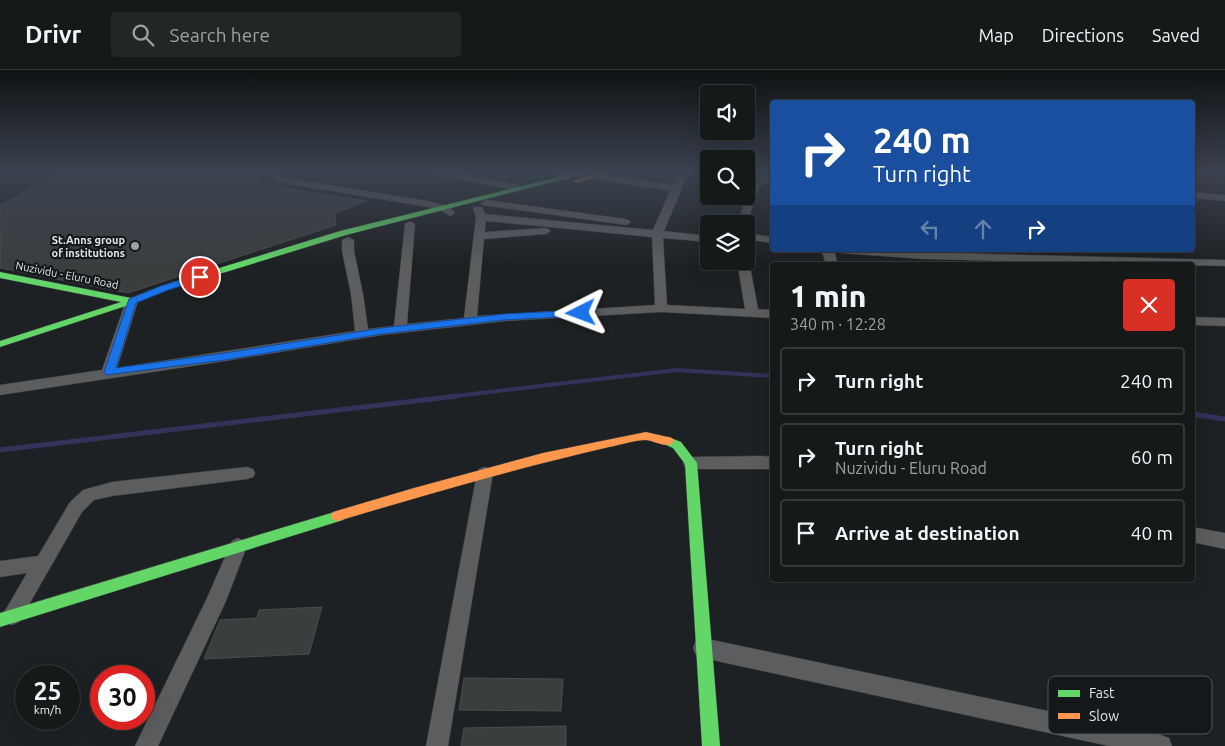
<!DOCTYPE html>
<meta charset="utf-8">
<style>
:root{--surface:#16191a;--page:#232627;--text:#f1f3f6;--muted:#9ea0a2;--line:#353839}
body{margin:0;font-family:Ubuntu,sans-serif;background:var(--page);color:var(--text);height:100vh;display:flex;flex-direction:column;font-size:19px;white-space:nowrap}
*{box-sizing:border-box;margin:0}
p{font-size:16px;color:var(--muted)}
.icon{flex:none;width:28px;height:28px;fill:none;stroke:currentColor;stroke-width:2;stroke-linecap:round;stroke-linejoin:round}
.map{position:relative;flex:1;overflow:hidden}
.sheet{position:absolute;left:770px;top:192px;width:425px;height:320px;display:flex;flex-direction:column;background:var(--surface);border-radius:5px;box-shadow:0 5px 20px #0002,0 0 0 1px var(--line)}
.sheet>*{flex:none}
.hud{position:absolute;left:770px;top:30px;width:425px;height:152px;border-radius:5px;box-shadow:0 5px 20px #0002,0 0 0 1px var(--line);background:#1a4fa0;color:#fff;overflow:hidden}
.buttons{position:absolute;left:700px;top:15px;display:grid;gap:10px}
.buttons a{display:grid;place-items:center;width:55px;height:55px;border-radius:5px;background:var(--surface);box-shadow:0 5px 20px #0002,0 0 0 1px var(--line);font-size:25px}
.speed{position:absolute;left:15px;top:595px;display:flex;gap:10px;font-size:25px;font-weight:700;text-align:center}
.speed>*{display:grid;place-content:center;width:65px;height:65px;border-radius:50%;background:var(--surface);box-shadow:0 5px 20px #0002,0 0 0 1px var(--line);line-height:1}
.speed small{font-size:12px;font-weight:400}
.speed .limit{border:8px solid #d22;background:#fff;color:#111}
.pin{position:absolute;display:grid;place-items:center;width:42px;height:42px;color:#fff;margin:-21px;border:2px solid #fff;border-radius:50%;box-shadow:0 1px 5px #0007}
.me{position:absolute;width:55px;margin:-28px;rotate:267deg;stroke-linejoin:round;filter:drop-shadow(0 0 4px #0008)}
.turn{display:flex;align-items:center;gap:18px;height:105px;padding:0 20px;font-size:22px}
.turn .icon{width:65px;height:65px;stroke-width:2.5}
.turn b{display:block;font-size:35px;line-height:42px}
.lanes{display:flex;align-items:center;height:48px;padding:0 20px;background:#0003;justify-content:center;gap:25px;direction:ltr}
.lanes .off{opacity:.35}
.round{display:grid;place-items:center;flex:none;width:52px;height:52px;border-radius:5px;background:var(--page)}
.head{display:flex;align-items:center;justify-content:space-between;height:85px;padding:0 20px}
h1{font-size:30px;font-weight:800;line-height:38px}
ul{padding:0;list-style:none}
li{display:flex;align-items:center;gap:15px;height:68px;margin:0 10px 8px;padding:0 10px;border:2px solid var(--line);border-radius:5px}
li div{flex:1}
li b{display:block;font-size:19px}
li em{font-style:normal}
header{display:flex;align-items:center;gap:30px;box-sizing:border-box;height:70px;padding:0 25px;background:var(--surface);border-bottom:1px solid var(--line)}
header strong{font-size:24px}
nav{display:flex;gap:28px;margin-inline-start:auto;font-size:18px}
.search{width:350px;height:45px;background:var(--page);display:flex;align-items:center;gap:12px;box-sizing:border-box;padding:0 18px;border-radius:5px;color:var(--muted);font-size:19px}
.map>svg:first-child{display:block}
</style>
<header>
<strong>Drivr</strong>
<div class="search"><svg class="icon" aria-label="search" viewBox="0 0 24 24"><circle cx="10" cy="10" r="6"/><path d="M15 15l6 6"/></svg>Search here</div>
<nav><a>Map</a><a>Directions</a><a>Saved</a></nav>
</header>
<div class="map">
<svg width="1225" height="676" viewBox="0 0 1225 676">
<rect width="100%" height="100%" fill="#1e2123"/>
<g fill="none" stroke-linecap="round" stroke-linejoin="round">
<polyline stroke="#32325a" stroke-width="4" points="447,327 677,300 772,306"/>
<g stroke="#32325a" stroke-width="5">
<polyline points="1192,344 1225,349"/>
<polyline points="0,380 457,326"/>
</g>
</g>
<g fill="#3b3e3f" stroke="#494c4d">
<polygon points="61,101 264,101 257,111 294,120 367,131 335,143 336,155 128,223 0,198 0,135"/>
<polygon points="322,537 309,584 204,589 220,550 257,548 259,540"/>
<polygon points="464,608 563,609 561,641 459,640"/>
<polygon points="566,656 566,676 461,676 464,658"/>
</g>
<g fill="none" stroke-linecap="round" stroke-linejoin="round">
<defs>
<g id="street">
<polygon points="268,101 278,101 281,107 428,131 449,136 455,143 450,146 441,140 428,137 278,112 269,105"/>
<polygon points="428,101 446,101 519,115 524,118 519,121 433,104"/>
<polygon points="543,101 557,101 573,107 568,110"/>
<path d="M680,101H686L688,103L664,161L709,166V172L663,168L667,235L745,239L737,191H746V188L749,191L758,239L772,240V248L661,242L505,251L382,265L225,291L0,325V315L102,300L126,231L132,227L138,231L117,298L355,261L351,224L342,181V170L348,167L354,170V181L363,224L368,259L394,256L405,154L410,151L415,154L407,254L464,248L476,147L473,139L474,137H482L485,144L653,160L670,121L593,109L588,106L593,103L673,115ZM486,151L652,167L655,235L477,246L484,169L546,164L551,161L546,158L485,162Z"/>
<polygon points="746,101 772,104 772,110 759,117 746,156 746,154 738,154 749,115 761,107 746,103"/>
<polygon points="1192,122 1225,125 1225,131 1192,128"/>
<polygon points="486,130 626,149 631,152 626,155 482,135 481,133"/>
<polygon points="746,163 772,167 772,173 746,169"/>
<polygon points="822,180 834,180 838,195 826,195"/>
<polygon points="835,180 1225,190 1225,196 924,189 841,183"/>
<polygon points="1192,247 1225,248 1225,256 1192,255"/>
<polygon points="762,386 772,387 772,399 691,399 685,397 683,393 685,389 691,387"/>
<polygon points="247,397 253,399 255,403 253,407 247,409 112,426 94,430 82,442 19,552 12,555 5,552 2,546 27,503 0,507 0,491 38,486 70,432 83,420 112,412"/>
<polygon points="485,397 491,399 493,403 448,676 426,676 477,403 479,399"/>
<polygon points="1192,457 1225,463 1225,479 1192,472"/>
<polygon points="238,468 244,471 247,476 226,531 158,676 135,676 207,528 232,471"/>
<polygon points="703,568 1161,665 1169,668 1172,676 1109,676 703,588 696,585 693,578 696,571"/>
</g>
<g id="fast">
<polygon points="583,101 595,101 346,165 167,220 135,233 0,277 0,271 121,232 0,208 0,202 131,228 161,216 340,161"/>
<polygon points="668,367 681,372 697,393 720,676 702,676 685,394 673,378 664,374 662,371 664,368"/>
<polygon points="338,441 343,442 345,446 343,450 0,557 0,543"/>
</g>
<g id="slow">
<polygon points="605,101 616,101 577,113 573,111"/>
<path d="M646,362L672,368L674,371L672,374C663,377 655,371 646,370C635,370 620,375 609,377C518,398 428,424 338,451L333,450L331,446L333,442L414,418L543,383Z"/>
</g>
</defs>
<use href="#street" stroke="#3c3e40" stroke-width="1"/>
<use href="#fast" stroke="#3c3e40" stroke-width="1"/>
<use href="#slow" stroke="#3c3e40" stroke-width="1"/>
<use href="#street" fill="#5c5d5e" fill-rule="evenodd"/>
<use href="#fast" fill="#63d668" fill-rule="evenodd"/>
<use href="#slow" fill="#ff974d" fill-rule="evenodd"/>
</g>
<linearGradient id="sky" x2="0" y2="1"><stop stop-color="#101213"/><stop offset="0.52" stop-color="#3b4350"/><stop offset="1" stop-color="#3b4350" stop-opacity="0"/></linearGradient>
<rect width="1225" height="195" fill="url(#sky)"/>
<polygon fill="#1a73e8" stroke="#114b97" points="200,204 205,207 203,209 168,220 136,233 116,298 225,283 382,258 504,244 581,240 585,243 581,246 504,250 382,264 225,290 106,305 104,302 129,229 161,216"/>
<circle fill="#9ea1a3" stroke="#14181a" stroke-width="2" cx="135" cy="176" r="5"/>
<g text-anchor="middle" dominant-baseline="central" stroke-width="4.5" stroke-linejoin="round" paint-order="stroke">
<g font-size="11" font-weight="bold" fill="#e3e6e8" stroke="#14181a" text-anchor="end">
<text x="125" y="170">St.Anns group<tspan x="125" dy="13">of institutions</tspan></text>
</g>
<g font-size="11" fill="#e3e6e8" stroke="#14181a">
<text transform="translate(67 205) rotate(11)">Nuzividu - Eluru Road</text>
</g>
</g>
<rect x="1048" y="606" width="164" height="58" rx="8" fill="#14181a" stroke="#525658" stroke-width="1"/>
<rect x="1058" y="620" width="22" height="7" fill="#63d668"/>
<rect x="1058" y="643" width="22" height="6" fill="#ff974d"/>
<g font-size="14" fill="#e3e6e8">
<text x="1089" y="628">Fast</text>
<text x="1089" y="651">Slow</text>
</g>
</svg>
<div class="buttons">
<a><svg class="icon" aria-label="sound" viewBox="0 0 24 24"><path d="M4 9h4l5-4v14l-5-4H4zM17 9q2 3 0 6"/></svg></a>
<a><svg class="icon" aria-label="search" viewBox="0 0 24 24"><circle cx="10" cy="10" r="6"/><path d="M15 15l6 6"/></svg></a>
<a><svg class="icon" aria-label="layers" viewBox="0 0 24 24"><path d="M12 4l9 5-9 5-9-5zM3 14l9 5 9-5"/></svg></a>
</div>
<div class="speed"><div>25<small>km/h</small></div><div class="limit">30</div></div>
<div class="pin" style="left:200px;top:207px;background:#d93025"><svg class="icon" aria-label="arrive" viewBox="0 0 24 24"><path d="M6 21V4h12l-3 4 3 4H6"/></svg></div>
<svg class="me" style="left:581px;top:243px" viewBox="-20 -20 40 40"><path d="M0-17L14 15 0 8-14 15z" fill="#1a73e8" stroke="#fff" stroke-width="4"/></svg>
<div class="hud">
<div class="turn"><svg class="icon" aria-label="right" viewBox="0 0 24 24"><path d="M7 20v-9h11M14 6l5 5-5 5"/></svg><div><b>240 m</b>Turn right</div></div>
<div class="lanes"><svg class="icon off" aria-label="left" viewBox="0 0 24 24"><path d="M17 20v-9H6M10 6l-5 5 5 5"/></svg><svg class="icon off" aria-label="ahead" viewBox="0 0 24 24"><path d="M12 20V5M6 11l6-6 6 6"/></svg><svg class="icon" aria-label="right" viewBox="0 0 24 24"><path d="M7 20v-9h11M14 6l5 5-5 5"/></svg></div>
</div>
<section class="sheet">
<div class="head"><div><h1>1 min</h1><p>340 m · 12:28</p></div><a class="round" style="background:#d93025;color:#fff"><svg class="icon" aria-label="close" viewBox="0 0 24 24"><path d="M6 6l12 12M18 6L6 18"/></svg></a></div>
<ul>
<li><svg class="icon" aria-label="right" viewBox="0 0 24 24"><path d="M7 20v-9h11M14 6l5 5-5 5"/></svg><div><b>Turn right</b></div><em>240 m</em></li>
<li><svg class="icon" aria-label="right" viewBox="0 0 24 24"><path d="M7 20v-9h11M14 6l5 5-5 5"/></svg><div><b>Turn right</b><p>Nuzividu - Eluru Road</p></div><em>60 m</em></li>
<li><svg class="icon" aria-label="arrive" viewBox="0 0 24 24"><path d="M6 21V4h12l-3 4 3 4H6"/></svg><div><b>Arrive at destination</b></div><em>40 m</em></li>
</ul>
</section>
</div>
